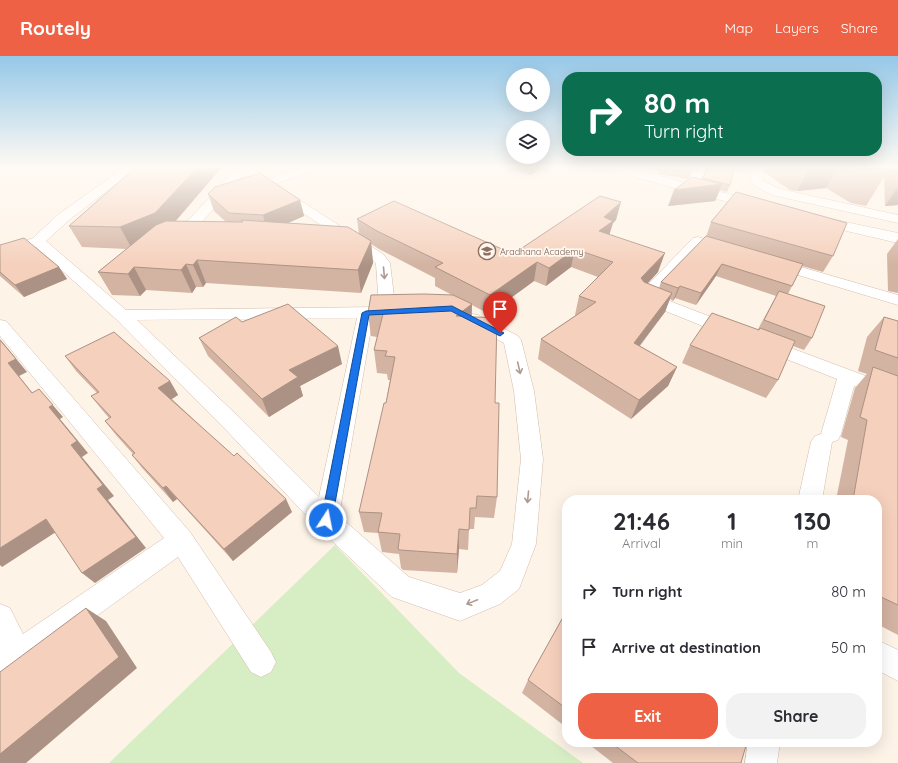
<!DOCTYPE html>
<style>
:root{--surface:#fff;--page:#f2f2f3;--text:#2b2b33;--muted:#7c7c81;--accent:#ee6145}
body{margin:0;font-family:Quicksand,sans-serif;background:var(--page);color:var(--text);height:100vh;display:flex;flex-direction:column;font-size:15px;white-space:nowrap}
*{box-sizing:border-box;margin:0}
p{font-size:13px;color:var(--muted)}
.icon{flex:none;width:22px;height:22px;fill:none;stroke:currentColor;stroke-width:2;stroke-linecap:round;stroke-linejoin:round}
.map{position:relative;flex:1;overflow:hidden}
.panel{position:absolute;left:562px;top:439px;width:320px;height:252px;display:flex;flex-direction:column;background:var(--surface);border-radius:16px;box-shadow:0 4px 16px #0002}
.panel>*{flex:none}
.banner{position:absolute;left:562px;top:16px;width:320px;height:84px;border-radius:16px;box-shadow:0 4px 16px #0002;background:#0b6e4f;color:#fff;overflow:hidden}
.fabs{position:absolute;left:506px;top:12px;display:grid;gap:8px}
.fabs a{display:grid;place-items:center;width:44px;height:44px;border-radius:50%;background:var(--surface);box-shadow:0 4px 16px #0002;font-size:20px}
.pin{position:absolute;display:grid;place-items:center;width:34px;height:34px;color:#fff;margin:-41px -17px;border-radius:50% 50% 50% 0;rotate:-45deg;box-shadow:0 0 4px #0007}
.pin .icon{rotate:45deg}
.me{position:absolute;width:44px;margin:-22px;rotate:11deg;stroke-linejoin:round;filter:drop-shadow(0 0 3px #0008)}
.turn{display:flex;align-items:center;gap:14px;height:84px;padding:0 16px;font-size:18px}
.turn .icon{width:52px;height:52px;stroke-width:2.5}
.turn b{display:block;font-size:28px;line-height:34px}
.eta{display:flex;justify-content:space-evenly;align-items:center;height:68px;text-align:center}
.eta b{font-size:24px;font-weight:700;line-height:28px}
.primary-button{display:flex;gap:8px;margin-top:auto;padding:8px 16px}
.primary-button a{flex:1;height:46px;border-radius:16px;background:var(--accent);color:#fff;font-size:16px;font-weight:700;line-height:46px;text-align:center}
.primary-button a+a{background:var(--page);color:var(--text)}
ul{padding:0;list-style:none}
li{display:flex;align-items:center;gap:12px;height:56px;padding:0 16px}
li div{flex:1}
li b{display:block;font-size:15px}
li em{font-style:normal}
header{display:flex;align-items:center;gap:24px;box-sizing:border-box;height:56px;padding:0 20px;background:var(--accent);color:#fff}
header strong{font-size:19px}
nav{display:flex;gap:22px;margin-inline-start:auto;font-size:14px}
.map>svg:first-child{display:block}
</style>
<header>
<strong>Routely</strong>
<nav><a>Map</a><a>Layers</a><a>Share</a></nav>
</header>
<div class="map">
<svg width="898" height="707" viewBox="0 0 898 707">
<rect width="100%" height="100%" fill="#fef3e7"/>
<polygon fill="#d7edc4" points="335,489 459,617 583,707 109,707"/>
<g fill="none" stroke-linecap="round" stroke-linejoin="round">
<defs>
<g id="street">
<path d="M125,111H138L69,164L46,185L126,254L379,251L376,208L373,204L245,118L190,179L175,184L170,183L168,180L170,177L180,173L237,112L236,111H250L268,123L303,111H320L318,113L275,128L383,198L390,207L395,249L404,250L406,254L404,258L373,261L339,460L409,521L460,537L482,529L500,515L512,488L521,403L514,335L504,287L466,267L464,263L466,259L472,258L478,259L518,280L521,284L534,335L543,403L536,488L519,533L500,548L460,565L392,541L318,472L228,376L116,263L36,191L0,203V194L33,182L59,158ZM357,262L319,441L242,364L137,264Z"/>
<polygon points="695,111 707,111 695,135 687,135 685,132"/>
<path d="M753,111H765L762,122L763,125L780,133L898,159V167L772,139L754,129C749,123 751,118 753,111Z"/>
<polygon points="698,181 732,191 734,194 732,197 727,198 701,190 654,239 737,271 740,275 737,279 731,280 725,279 638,244 636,241 693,182"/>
<polygon points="773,203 898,239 898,249 768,210 766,207 768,204"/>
<polygon points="0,264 6,265 190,476 271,596 276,606 271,616 261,621 251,616 178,501 29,609 10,621 0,626 0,548 10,552 23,578 164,482 0,280"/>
<polygon points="764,282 898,332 898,347 854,330 841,378 838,384 832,386 822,444 798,444 811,386 815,380 821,378 837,323 758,292 755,288 758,284"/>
<polygon points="877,584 898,594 898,625 877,614"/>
<polygon points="748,686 780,686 777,707 745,707"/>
</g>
<g id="secondary">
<polygon points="608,111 628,111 711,134 765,146 767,149 765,152 760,153 703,140 610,114"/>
<polygon points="817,160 898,177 898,187 812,167 810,164 812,161"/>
</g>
</defs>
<use href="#street" stroke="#d3bcae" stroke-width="1"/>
<use href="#secondary" stroke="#d6bcab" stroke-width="1"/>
<use href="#street" fill="#fff" fill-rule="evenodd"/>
<use href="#secondary" fill="#fff" fill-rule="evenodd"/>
</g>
<g fill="#d3b3a2">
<polygon points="131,111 222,111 176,165 226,166 214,155 208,138 300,144 304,160 288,167 359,178 357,163 513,198 616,164 613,167 609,179 658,216 647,228 659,232 661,226 706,181 711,166 833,200 823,216 802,210 788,238 812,282 804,294 793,290 778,324 766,342 682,307 690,289 758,273 776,240 716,220 696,249 675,242 673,245 670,243 665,256 640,290 677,311 668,330 631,363 538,303 541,283 576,259 575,259 579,240 598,221 571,211 546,230 534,225 489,258 472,249 472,261 495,347 497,441 494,462 475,461 474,473 469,473 468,494 459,493 457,517 403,514 401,512 399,498 382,496 378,477 364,476 359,456 386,347 390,324 388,324 387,318 377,317 374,294 377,281 371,280 368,257 452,239 435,230 435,222 379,193 371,188 373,207 361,237 206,227 203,231 196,231 192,237 146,234 140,240 112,239 98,216 127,193 82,191 69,170 132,114"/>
<polygon points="506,111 545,111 530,119"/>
<polygon points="637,111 693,111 688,123 658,118 659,115"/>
<polygon points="766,111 898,111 898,149 885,150 884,121 866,150 851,147 826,132 797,135 790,134 765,117"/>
<polygon points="704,119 730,129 727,136 720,134 715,145 668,150 702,123"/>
<polygon points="898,183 898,237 888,235 887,198"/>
<polygon points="0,189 59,211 67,223 24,241 0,220"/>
<polygon points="884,261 898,265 898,579 877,568 877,444 836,444 848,384 841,381 855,332 867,318 858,315 867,281"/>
<polygon points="242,266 342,308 300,330 303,340 269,361 208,300 199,282"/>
<polygon points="65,300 170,325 178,339 172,343 292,456 233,505 177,443 173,446 143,413 132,399 133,398 116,379 105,365 109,362 103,355 91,340 97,337 76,315"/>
<polygon points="567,554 567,672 522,637 528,624"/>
<polygon points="586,686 747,686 741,707 613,707"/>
</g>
<g fill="#ac9284">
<polygon points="198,111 222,111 164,178 132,193 120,171"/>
<polygon points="531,111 545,111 530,119"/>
<polygon points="692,111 693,111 688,123 690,116"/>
<polygon points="810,111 838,111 826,132 797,135"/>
<polygon points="722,128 715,145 668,150 674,134"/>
<polygon points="898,131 898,149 885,150"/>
<polygon points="300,144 304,160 267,176 263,159"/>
<polygon points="621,146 616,164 613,167 608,183 599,175 604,161"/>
<polygon points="371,185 373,207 361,237 358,214"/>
<polygon points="575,193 571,211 546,230 549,212"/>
<polygon points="665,197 658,216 635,241 641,222"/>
<polygon points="197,204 206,227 203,231 193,209"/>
<polygon points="537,206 534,225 489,258 490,239"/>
<polygon points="186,208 196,231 192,237 181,214"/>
<polygon points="722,208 716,220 696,249 701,237"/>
<polygon points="59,211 67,223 24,241 15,229"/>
<polygon points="134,211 146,234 140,240 128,218"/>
<polygon points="680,230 675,242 673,245 678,232"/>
<polygon points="672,237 665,256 627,306 634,287"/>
<polygon points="472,248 471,271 456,260"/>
<polygon points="0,283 27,316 19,320 43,350 32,337 8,307"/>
<polygon points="338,290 342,308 300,330 303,340 269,361 262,343 289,314"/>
<polygon points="677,311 668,330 631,363 639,344"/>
<polygon points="170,325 178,339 167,346 158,332"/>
<polygon points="39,333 63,361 60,363 88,397 82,401 114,440 108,444 146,492 95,527 82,517 97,433 49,351"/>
<polygon points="166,430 177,443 173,446 163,432"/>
<polygon points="286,443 292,456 233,505 224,493"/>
<polygon points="46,463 59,474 2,511 0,509 0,492"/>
<polygon points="459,473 459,493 457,517 457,498"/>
<polygon points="86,552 106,565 137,612 26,707 0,707 0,698"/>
</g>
<g fill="#f5d0bc" stroke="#ac9284">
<polygon points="136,111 198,111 155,157 120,171 69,170"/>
<polygon points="662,111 692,111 690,116"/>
<polygon points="708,111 734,111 730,129 702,122 705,119 704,119"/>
<polygon points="872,111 890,111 889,114"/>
<polygon points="260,117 300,144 263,159 229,157 208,138 215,131"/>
<polygon points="692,121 722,128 674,134"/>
<polygon points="736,136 847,167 833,200 711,166"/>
<polygon points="600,140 621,146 604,161 613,165 599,175 665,197 641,222 644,226 672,237 634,287 677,311 639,344 541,283 596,246 579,240 613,206 575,193 549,212 537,206 490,239 435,211 443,207 377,175 357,163 394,145 513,198"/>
<polygon points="241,164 348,171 371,185 358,214 197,204 193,209 186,208 181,214 134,211 128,218 98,216 156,169 166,165 243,166"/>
<polygon points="706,180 803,208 792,230 722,208 701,237 680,230 678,232 661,226"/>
<polygon points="24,182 59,211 15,229 0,216 0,189"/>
<polygon points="779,235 825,250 812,282 764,264"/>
<polygon points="424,238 453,239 472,248 456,260 497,262 495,347 499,347 497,441 477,440 476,452 470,452 469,474 459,473 457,498 400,494 398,493 400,478 378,476 382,457 359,456 384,347 386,347 395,301 385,300 387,295 374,294 383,258 368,257 371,239"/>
<polygon points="288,248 338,290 289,314 298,321 262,343 199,282 236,261 242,266"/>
<polygon points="712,257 759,274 760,272 795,285 778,324 690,289"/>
<polygon points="884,261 898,265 898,302 875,294"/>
<polygon points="114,276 170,325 158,332 234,400 237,397 286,443 224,493 166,430 163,432 132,399 135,397 105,365 111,361 91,340 99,336 65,300"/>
<polygon points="0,284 16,303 8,307 32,337 39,333 53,349 49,351 77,385 71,389 103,429 97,433 136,481 82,517 46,463 0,492"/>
<polygon points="873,311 898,320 898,549 877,539 877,444 853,444 867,364 860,361"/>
<polygon points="86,552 119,601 0,698 0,616"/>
<polygon points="567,554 567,653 528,624"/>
<polygon points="610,686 747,686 741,707 638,707"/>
</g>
<defs><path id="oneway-shaft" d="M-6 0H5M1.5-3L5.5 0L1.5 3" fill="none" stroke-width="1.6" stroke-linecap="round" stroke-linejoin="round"/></defs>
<g stroke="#af9a92">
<use href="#oneway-shaft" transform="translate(384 217) rotate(85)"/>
<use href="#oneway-shaft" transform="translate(519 312) rotate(77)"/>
<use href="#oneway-shaft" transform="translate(528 441) rotate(95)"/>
<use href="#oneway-shaft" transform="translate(472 546) rotate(158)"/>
</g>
<linearGradient id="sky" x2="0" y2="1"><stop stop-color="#95c8e8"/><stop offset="0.53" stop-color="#fffaf4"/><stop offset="1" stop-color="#fffaf4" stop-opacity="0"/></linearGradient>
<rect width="898" height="210" fill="url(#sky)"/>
<polygon fill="#1a73e8" stroke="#114b97" points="452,250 504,277 500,280 498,279 451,255 369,259 332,464 330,468 326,469 322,468 321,464 362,257 366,255"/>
<defs>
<symbol id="school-ring" viewBox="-11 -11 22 22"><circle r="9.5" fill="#fff7ee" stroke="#8d6e63" stroke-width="1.5"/><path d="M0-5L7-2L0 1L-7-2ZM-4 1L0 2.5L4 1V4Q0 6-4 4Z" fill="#8d6e63"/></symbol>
</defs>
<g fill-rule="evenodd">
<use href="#school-ring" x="477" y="185" width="20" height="20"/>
</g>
<g text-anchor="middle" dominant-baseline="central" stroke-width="3.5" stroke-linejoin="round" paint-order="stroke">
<g font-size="9" fill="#785e54" stroke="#fff7ee" text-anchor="start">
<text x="500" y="195">Aradhana Academy</text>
</g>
</g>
</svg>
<div class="fabs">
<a><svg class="icon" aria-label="search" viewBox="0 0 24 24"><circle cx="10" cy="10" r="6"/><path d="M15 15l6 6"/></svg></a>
<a><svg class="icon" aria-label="layers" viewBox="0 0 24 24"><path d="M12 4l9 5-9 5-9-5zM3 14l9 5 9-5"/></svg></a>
</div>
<div class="pin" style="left:500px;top:277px;background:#d93025"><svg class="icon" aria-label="arrive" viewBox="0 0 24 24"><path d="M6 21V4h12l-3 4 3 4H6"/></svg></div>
<svg class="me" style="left:326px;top:464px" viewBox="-20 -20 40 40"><circle r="17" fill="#1a73e8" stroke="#fff" stroke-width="3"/><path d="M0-11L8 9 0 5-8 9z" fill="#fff"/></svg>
<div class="banner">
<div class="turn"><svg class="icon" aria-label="right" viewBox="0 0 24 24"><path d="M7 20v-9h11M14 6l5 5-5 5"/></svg><div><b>80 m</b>Turn right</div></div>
</div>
<section class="panel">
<div class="eta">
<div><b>21:46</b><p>Arrival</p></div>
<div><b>1</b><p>min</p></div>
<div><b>130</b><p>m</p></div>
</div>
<ul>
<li><svg class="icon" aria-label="right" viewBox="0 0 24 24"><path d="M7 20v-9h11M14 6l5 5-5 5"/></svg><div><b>Turn right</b></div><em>80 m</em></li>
<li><svg class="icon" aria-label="arrive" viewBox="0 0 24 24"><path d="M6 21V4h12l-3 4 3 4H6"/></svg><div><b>Arrive at destination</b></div><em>50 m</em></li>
</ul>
<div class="primary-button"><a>Exit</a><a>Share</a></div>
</section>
</div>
